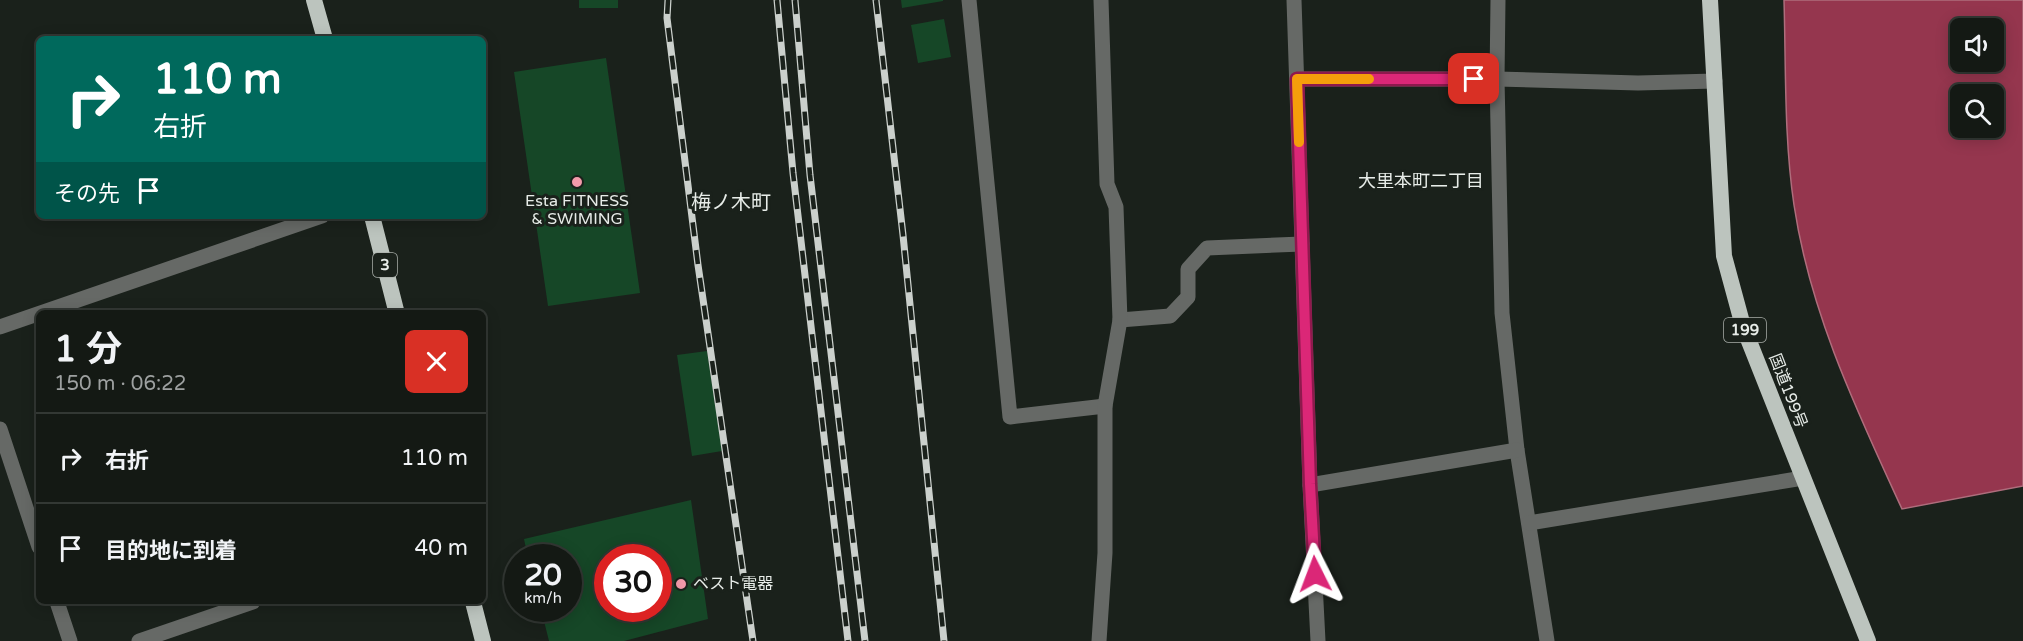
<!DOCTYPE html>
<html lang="ja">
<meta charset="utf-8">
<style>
:root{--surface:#141914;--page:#212622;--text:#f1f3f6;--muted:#9da0a0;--line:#333834}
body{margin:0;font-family:"Varela Round","Noto Sans JP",sans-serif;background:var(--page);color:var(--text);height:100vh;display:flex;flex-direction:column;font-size:22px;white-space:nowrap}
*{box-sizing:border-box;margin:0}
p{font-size:20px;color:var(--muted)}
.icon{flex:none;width:33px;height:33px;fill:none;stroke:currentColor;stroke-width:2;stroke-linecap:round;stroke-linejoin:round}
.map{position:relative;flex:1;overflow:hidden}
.sheet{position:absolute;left:36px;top:310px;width:450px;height:294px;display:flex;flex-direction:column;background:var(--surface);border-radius:9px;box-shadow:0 3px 15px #0003,0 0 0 2px var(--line)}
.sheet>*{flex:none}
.hud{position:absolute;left:36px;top:36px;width:450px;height:183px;border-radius:9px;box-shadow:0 3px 15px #0003,0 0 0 2px var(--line);background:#00695c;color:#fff;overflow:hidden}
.controls{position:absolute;left:1950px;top:18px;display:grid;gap:12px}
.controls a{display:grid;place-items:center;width:54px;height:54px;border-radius:9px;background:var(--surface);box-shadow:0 3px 15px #0003,0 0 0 2px var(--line);font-size:30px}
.speed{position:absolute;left:504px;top:544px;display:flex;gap:12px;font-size:30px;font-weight:700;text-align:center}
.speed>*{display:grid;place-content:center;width:78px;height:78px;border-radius:50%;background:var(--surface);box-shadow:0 3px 15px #0003,0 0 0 2px var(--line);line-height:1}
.speed small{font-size:15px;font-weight:400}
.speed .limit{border:9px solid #d22;background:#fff;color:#111}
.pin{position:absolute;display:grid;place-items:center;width:51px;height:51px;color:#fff;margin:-26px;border-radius:12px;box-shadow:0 3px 9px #0006}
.me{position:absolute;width:66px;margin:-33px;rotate:357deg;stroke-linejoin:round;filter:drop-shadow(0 0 4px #0008)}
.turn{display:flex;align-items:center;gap:21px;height:126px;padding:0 18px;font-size:27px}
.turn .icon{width:78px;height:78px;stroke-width:2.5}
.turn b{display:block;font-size:42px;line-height:51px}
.then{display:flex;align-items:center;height:57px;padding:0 18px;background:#0003;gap:12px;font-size:22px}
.round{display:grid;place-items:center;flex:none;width:63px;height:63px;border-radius:9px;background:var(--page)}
.summary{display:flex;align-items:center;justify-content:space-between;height:102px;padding:0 18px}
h1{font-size:36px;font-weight:700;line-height:45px}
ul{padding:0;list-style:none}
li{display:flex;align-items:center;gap:18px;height:90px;padding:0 18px;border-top:2px solid var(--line)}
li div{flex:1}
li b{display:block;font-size:22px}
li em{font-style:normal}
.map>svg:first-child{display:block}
</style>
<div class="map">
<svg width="2023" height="641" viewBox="0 0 2023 641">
<rect width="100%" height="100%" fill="#1a211b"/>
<path fill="#95364e" stroke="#ae6d7c" stroke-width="1.5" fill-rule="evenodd" d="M1784,0H2023V486L1902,509C1857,411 1810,313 1794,205C1784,138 1786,68 1784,0ZM1960,28H1994V62H1960ZM1960,94H1994V128H1960Z"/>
<g fill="#164727" fill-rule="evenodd">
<rect x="579" y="0" width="39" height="8"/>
<polygon points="901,0 943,0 943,1 902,8"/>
<polygon points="944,19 951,57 918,63 911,25"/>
<polygon points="606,58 640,293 548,306 514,72"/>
<polygon points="707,351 722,451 692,456 677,355"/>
<path d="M691,500L708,619L624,641H549L541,609H568V558H528L524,539ZM608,558H658V609H608Z"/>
</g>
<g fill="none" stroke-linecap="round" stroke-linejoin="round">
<g stroke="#666966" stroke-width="15">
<polyline points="969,0 1010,417 1105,406"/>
<polyline points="1294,0 1310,485 1318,641"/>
<polyline points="1498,0 1497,79 1502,313 1517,450 1547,641"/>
<polyline points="1297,79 1497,79 1638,83 1715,81"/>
<polyline points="1120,320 1170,316 1188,297 1188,269 1207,248 1302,244"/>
<polyline points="0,327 322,216"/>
<polyline points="0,429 39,547"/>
<polyline points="1310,485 1517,450"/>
<polyline points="1529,523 1803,478"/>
<polyline points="57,602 70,641"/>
<polyline points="139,641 253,602"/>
<polyline points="1099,641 1105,553 1105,406 1120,320 1116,207 1107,184 1101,0"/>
</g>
<g stroke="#bcc4be" stroke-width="16">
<polyline points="314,0 325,39"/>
<polyline points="1710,0 1724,256 1743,326 1868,641"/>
<polyline points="372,216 397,314"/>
<polyline points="473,602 483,641"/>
</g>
<defs>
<g id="rail">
<polyline points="668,0 667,18 698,265 753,641"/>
<polyline points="777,0 793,173 848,641"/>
<polyline points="795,0 810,175 865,641"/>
<polyline points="876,0 903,235 944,641"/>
</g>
</defs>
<use href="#rail" stroke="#cbd0cc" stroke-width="7"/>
<use href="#rail" stroke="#1a211b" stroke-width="4.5" stroke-dasharray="14" stroke-linecap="butt"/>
</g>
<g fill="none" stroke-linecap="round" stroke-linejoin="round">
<defs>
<polyline id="route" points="1315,574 1310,484 1297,79 1474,79"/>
</defs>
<use href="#route" stroke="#8e194d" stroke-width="15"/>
<use href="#route" stroke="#db2777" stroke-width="10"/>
<polyline stroke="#f59e0b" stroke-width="10" points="1299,142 1297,79 1369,79"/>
</g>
<g fill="#f39aaa" stroke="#1a211b" stroke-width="2">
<circle cx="577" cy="182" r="6"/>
<circle cx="681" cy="584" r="6"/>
</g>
<g text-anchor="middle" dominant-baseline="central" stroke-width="6" stroke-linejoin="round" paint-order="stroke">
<g fill="#1a211b" stroke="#aaafaa" stroke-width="1.5">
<rect x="373" y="253" width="24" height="24" rx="4.5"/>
<rect x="1724" y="318" width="42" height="24" rx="4.5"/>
</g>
<g font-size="15" font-weight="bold" fill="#e7ece8">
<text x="385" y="265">3</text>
<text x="1745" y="330">199</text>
</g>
<g font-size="16" fill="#e7ece8" stroke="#1a211b">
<text x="577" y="201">Esta FITNESS<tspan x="577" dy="18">&amp; SWIMING</tspan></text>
<text x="693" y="584" text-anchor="start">ベスト電器</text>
</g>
<g font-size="16" fill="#e7ece8" stroke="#1a211b">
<text transform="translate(1788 391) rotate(69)">国道199号</text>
</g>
<g font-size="18" fill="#e7ece8" stroke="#1a211b">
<text x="1421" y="181">大里本町二丁目</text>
</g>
<g font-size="20" fill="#e7ece8" stroke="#1a211b">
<text x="731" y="203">梅ノ木町</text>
</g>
</g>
</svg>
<div class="controls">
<a><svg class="icon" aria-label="sound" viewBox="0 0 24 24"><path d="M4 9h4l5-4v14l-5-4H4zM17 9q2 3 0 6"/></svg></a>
<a><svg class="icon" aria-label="search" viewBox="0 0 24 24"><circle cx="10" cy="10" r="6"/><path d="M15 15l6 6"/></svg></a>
</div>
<div class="speed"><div>20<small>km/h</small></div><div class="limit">30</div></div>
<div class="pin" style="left:1474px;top:79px;background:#d93025"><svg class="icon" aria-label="arrive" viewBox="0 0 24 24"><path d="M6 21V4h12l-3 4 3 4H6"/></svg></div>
<svg class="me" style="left:1315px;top:574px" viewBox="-20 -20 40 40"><path d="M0-17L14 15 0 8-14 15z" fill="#db2777" stroke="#fff" stroke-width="4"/></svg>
<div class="hud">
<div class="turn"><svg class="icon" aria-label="right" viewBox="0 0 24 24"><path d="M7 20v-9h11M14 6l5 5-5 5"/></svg><div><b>110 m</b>右折</div></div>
<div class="then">その先<svg class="icon" aria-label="arrive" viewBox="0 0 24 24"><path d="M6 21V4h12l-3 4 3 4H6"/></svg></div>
</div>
<section class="sheet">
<div class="summary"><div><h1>1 分</h1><p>150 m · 06:22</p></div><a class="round" style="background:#d93025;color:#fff"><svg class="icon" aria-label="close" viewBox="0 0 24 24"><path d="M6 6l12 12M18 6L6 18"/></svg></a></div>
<ul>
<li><svg class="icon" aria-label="right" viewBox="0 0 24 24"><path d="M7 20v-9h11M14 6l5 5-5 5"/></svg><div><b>右折</b></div><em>110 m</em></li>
<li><svg class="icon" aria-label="arrive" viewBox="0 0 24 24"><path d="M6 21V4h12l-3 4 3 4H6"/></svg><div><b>目的地に到着</b></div><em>40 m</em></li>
</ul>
</section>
</div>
